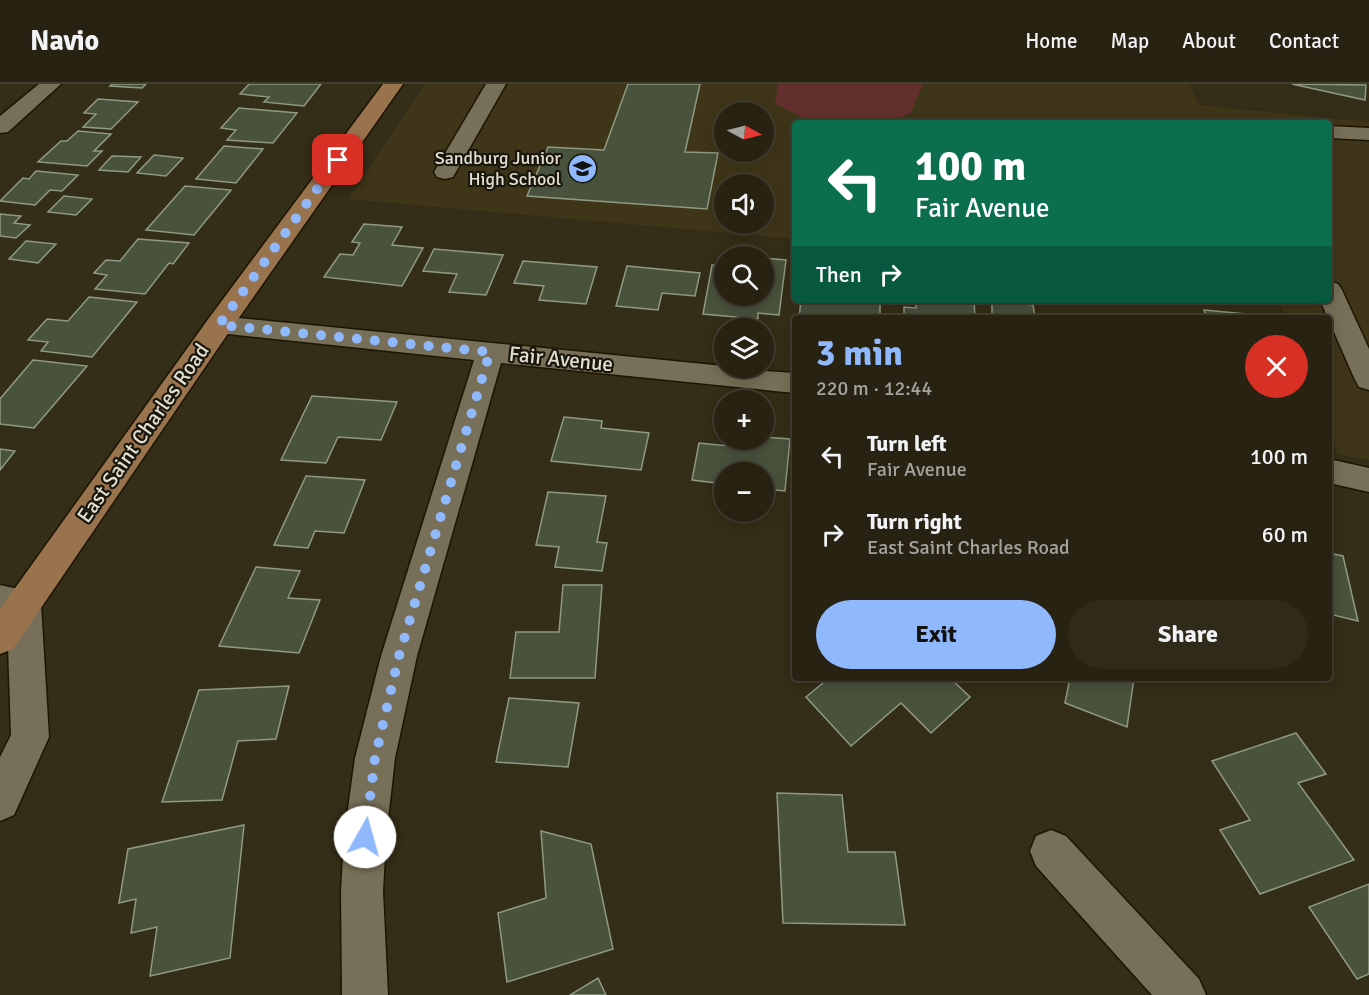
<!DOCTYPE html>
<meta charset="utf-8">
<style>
:root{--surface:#272211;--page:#2f2a1a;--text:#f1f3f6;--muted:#a4a49f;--line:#433f31;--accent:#8fb8fd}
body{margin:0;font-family:Signika,sans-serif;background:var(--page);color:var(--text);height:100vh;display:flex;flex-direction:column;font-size:22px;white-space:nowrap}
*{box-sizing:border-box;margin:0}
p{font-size:20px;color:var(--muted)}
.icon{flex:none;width:33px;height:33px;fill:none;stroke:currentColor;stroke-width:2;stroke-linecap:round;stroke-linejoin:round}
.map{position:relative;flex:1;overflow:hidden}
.details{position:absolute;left:792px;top:231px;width:540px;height:366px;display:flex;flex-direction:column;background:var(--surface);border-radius:6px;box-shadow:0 3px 15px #0003,0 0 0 2px var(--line)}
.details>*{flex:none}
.hud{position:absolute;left:792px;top:36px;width:540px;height:183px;border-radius:6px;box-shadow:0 3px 15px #0003,0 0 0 2px var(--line);background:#0b6e4f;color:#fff;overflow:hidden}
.needle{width:39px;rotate:97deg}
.buttons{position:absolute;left:714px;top:18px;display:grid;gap:12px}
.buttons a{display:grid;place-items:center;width:60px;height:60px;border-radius:50%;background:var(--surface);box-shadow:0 3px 15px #0003,0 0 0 2px var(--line);font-size:30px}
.pin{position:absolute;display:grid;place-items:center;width:51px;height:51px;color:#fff;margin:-26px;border-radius:12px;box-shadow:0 3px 9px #0006}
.me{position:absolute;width:66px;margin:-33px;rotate:7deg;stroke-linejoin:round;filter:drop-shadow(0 0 4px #0008)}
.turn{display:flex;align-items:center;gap:21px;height:126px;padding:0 24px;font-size:27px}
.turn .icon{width:78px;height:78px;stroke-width:2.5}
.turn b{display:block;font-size:42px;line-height:51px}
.then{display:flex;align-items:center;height:57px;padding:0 24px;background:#0003;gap:12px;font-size:22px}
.round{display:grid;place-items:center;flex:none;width:63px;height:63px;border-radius:32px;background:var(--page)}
.head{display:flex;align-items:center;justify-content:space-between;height:102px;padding:0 24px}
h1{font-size:36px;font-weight:700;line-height:45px;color:var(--accent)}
.primary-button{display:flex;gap:12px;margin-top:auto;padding:12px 24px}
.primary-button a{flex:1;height:69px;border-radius:36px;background:var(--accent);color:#111;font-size:24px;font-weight:700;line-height:69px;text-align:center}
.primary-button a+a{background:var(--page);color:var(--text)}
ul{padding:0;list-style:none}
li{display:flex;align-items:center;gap:18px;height:78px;padding:0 24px}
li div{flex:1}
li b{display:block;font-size:22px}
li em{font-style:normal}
header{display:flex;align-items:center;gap:36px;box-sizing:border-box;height:84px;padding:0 30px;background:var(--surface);border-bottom:2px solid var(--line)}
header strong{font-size:28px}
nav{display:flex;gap:33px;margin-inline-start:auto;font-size:21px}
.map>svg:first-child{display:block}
</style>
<header>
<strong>Navio</strong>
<nav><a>Home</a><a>Map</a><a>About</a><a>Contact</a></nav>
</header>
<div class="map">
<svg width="1369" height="911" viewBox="0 0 1369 911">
<rect width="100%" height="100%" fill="#342d17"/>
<path fill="#3f3619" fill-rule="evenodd" d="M425,0H1190L1198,21L1369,38V376L1338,370L1329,346V234H1286L1279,216H1329V39H795V155L349,115ZM724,28H764V68H724ZM724,100H764V140H724Z"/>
<polygon fill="#622f2c" points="778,0 923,0 910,30 880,39 815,39 775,20"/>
<g fill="#49523c" stroke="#909a82" stroke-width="1.5">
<polygon points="112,0 146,0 142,4 110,2"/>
<polygon points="249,0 321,0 304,22 264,18 269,13 240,10"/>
<polygon points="628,0 700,0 685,68 718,69 707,125 527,112 548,63 604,66"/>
<polygon points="1292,0 1366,1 1365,16"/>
<polygon points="98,15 138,18 111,45 83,43 96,30 84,29"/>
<polygon points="239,24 297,29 273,59 227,56 236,46 221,44"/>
<polygon points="78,47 111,50 94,67 102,67 87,82 38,78 61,57 67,57"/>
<polygon points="224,62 263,65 236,99 196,95"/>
<polygon points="154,71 183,74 166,92 137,89"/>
<polygon points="112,72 141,73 128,88 99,86"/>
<polygon points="36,87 78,91 62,107 50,106 35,121 0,117 23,94 29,95"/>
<polygon points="185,102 231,106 194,151 146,146"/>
<polygon points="64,112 92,115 76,131 48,128"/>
<polygon points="0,130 21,132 14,139 30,141 16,154 0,152"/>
<polygon points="364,140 402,143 392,161 423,164 402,202 324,193 340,170 353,171 360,159 352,158"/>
<polygon points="138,155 189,159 173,180 169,179 145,210 95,205 107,191 94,189 106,176 120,177"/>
<polygon points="26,157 56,160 38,179 9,175"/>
<polygon points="434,165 503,171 486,211 449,208 457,190 423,187"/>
<polygon points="764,174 786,176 779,231 758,229 758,235 703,230 712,181 724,182 724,212 764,212"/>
<polygon points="523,177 597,183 586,220 539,216 544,202 514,199"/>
<polygon points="627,182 700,189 695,212 662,209 658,226 616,222"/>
<polygon points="89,213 137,218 92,273 41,267 48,258 28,256 47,235 68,237"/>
<polygon points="801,216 880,216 880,234 799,234"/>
<polygon points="916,216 974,216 975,234 904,234 904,223 916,224"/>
<polygon points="992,216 1033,221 1035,234 992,234"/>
<polygon points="1204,226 1268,232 1269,234 1207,234"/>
<polygon points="33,276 87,282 34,344 0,340 0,315"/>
<polygon points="312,312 397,318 381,356 338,353 326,379 281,376"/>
<polygon points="564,333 602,337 601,344 649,349 641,386 551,377"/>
<polygon points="764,353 790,355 785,407 764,405 764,388 724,388 724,400 692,396 699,359 739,363 740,356 764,356"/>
<polygon points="0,365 15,367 0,386"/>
<polygon points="306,392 365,396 344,449 315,447 308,464 274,461"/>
<polygon points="548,408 606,412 597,458 607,459 602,487 555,483 559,463 536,461"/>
<polygon points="1329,469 1343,472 1358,537 1329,530"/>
<polygon points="256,483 300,487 288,514 320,516 299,569 219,562"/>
<polygon points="563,501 602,501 595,594 510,594 516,548 559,548"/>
<polygon points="829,594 950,594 970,613 931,649 901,619 851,662 806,613"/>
<polygon points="1070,594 1134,594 1127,643 1065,619"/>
<polygon points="289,602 276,655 238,657 222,716 162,718 199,606"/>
<polygon points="509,614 579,619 568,683 496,678"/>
<polygon points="1296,649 1326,690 1298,699 1354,776 1260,810 1220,746 1250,736 1212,677"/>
<polygon points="777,709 842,711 848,768 895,768 905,841 783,839"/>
<polygon points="244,741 230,874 150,892 157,843 131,849 136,815 119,819 128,765"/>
<polygon points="541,747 591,760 613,865 507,898 498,829 546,814"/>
<polygon points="1369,800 1369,890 1357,895 1309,823"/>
<polygon points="598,894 606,911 570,911"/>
</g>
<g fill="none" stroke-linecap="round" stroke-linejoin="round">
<defs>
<g id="minor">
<polygon points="39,0 61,0 8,48 0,49 0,32"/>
<polygon points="486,0 506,0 453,93 445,95 437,93 434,88"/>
<polygon points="1329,42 1369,44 1369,56 1329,54"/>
<polygon points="1329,197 1338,200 1342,206 1369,265 1369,306 1359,303 1355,296 1320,216 1329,216"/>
<polygon points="219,232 724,282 724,284 795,289 795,309 501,279 417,572 395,674 386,753 383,807 388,911 342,911 341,807 344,753 355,674 381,572 474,276 209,248 206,241 209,234"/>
<polygon points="1329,375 1369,384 1369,408 1329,399"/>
<polygon points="0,501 36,509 41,520 49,653 14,731 0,737 0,673 11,651 7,532 0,531"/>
<polygon points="1051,746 1066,752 1199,895 1206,911 1152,911 1036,782 1030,767 1036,752"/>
</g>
<polygon id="major" points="383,0 403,0 229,248 13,565 0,570 0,525 209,234"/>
</defs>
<use href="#minor" stroke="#1c1502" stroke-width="3"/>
<use href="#major" stroke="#1c1502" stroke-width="3"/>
<use href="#minor" fill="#776f57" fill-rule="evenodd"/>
<use href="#major" fill="#99734e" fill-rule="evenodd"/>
</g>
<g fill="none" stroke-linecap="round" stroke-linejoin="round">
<polyline stroke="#8fb8fd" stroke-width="10" stroke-dasharray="0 18" points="338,76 219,241 490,268 399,572 375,674 365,753"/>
</g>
<defs>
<symbol id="school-disc" viewBox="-11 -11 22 22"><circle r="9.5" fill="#8fb8fd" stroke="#19160c"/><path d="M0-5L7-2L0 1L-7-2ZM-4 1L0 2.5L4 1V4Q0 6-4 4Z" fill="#111"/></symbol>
</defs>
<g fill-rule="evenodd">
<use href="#school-disc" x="566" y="68" width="33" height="33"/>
</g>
<g text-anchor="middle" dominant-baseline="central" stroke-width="4.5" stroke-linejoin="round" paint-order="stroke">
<g font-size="18" fill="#e2ded0" stroke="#19160c" text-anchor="end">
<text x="561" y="74">Sandburg Junior<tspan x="561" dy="21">High School</tspan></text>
</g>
<g font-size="21" fill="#e2ded0" stroke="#19160c">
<text transform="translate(561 275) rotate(6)">Fair Avenue</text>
<text transform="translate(143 349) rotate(-55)">East Saint Charles Road</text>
</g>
</g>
</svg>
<div class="buttons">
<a><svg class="needle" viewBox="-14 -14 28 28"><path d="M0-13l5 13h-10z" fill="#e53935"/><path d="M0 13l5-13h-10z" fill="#a4a49f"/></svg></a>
<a><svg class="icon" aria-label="sound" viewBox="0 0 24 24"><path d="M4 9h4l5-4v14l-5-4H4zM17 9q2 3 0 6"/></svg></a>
<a><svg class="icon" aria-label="search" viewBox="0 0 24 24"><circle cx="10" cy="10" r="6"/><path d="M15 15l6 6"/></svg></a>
<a><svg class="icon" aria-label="layers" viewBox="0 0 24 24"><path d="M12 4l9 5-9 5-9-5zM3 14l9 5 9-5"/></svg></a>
<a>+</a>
<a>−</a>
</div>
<div class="pin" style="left:338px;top:76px;background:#d93025"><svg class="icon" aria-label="arrive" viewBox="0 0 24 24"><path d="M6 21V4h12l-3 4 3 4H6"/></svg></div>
<svg class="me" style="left:365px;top:753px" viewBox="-20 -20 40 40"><circle r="19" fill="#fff"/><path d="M0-13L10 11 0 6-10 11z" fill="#8fb8fd"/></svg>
<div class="hud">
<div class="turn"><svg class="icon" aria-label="left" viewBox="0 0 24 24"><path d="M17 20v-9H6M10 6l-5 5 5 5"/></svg><div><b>100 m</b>Fair Avenue</div></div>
<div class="then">Then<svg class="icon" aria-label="right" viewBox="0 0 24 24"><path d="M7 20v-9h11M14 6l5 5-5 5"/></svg></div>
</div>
<section class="details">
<div class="head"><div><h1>3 min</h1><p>220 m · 12:44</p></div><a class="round" style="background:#d93025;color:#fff"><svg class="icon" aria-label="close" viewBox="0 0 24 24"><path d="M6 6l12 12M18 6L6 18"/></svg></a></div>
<ul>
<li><svg class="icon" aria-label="left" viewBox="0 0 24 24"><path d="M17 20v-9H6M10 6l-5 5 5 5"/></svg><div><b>Turn left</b><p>Fair Avenue</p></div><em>100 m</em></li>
<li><svg class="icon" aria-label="right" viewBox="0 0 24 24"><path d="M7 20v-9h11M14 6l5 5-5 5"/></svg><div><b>Turn right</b><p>East Saint Charles Road</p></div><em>60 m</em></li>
</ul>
<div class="primary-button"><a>Exit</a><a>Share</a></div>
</section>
</div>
